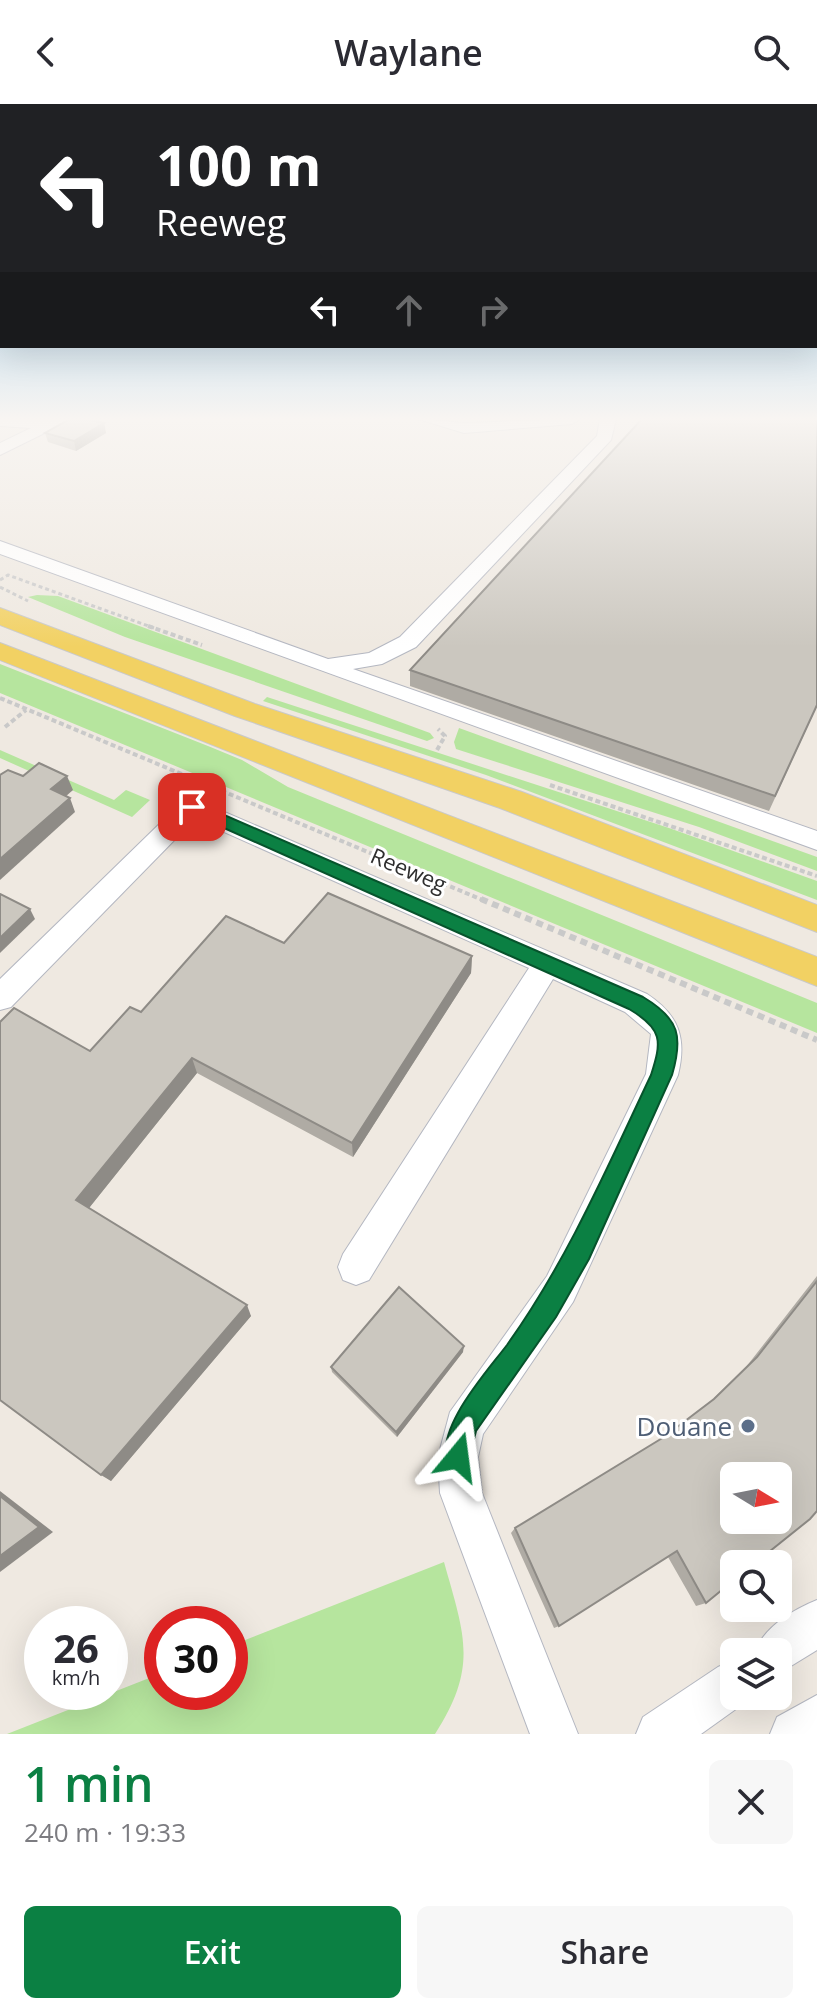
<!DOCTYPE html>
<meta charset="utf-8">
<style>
:root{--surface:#fff;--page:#f7f7f7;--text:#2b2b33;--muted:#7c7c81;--accent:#0b8043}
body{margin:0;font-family:"Open Sans",sans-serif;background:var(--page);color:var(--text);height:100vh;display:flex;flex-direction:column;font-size:30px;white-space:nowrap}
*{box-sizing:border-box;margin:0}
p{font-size:26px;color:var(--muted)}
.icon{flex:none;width:44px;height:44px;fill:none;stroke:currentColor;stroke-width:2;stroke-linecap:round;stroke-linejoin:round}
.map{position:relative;height:1630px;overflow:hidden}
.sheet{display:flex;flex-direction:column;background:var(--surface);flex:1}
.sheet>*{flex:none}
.hud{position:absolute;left:0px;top:0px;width:818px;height:244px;box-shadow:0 8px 32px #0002;background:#202124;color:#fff;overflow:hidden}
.needle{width:52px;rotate:100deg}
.fabs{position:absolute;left:720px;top:1358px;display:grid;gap:16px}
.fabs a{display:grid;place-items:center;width:72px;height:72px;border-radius:12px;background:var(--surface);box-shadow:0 8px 32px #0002;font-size:40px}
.speed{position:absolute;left:24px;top:1502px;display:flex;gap:16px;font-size:40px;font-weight:700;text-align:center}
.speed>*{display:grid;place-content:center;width:104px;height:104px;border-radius:50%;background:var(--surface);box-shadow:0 8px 32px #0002;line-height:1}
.speed small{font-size:20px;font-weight:400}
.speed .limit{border:12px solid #d22;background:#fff;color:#111}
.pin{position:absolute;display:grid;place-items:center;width:68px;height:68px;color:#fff;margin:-34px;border-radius:16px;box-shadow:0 4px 12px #0006}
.me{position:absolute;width:88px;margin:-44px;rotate:16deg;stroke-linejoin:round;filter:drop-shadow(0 0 6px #0008)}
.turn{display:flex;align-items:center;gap:28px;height:168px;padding:0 24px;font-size:36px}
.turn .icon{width:104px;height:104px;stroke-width:2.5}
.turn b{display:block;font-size:56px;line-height:68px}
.lanes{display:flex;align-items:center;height:76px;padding:0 24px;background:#0003;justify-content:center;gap:40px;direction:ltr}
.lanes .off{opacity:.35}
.round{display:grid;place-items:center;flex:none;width:84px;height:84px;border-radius:12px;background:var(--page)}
.headline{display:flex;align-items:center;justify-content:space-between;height:136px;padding:0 24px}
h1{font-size:48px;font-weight:600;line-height:60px;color:var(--accent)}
.button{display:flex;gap:16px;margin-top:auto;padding:16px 24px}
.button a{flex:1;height:92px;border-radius:12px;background:var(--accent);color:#fff;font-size:32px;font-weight:600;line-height:92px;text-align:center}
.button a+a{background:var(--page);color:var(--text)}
header{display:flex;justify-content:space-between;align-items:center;height:104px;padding:0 24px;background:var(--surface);font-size:36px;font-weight:600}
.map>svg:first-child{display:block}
</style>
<header><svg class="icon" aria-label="back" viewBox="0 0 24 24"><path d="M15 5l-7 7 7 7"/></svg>Waylane<svg class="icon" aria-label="search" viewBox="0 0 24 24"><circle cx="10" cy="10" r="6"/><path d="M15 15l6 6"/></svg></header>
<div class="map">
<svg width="817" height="1630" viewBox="0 0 817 1630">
<rect width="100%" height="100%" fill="#efe9e1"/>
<g fill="#b6e59e">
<polygon points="37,491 58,492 430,629 434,634 427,637 125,533 28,493"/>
<polygon points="0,560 208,642 242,656 288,683 817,899 817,929 0,589"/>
<polygon points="267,593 669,724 817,777 817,796 486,671 263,597"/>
<polygon points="459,624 817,753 817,767 699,723 456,645 454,638"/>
<polygon points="0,646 114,696 126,686 150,696 132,713 0,654"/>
<path d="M444,1458C464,1530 479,1562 435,1630H7L162,1569V1588H230V1542Z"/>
</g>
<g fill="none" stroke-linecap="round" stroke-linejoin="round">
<defs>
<g id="minor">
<polygon points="0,315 73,315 0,351 0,339 31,324 0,322"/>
<polygon points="418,315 464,319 580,315 572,320 464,329"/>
<polygon points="600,315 616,315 611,336 416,543 382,560 353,565 817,727 817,746 0,450 0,437 328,555 369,549 400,533 597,332"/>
<path d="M192,694L647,890C679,911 687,934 678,971L573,1198L483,1330L478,1353L482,1389L578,1630H530L440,1389L438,1353L450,1308L547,1172L646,970L651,930L625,908L553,875L369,1176L356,1181L343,1176L338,1163L343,1150L529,864L195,715L11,903L0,906V875L183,697Z"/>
<path d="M817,1496V1546L778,1570V1548H754C765,1523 792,1506 817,1496Z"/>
<polygon points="734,1556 734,1592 752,1592 750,1595 701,1630 636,1630 643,1613 718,1563"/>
<polygon points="817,1591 817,1630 770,1630 777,1613"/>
</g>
<g id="major">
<polygon points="0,504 255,600 522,688 817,801 817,828 500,704 235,612 0,521"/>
<polygon points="0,539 817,853 817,882 0,556"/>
</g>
</defs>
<use href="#minor" stroke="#b4b7c1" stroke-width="2"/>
<use href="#major" stroke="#c9c9c9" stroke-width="2"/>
<g stroke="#c9c9c9" stroke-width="3" stroke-dasharray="4 3" stroke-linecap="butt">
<polyline points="0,476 8,471 154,524"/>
<polyline points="0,483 28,497"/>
</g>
<g stroke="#c9c9c9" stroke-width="4" stroke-dasharray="5 3" stroke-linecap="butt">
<polyline points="148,522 202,541"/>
<polyline points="0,594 485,797"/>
<polyline points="5,623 26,606"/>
<polyline points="437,646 445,632 438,625"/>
<polyline points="550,681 817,772"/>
</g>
<polyline stroke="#c9c9c9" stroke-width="6" stroke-dasharray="7 5" stroke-linecap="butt" points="481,795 817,936"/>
<use href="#minor" fill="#fff" fill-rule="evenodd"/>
<use href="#major" fill="#f2d163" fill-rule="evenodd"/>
</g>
<g fill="#afaba4">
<polygon points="104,319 106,329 76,347 48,338 45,329"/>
<polygon points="410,566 817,602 769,707 410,582"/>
<polygon points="284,839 472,852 471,869 353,1053 197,969 89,1104 251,1212 111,1377 0,1296 90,947 141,908"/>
<polygon points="817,1172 817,1407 706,1499 696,1502 668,1453 559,1522 554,1524 511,1429 515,1424 664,1333 712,1296 746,1263"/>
<polygon points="463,1248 397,1333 332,1268 331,1263"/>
</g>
<g fill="#8e8b86">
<polygon points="104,319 106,329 76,347 74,337"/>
<polygon points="67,672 73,686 57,700 51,685"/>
<polygon points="70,694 75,708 0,776 0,755"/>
<polygon points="30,805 35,815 0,849 0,834"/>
<polygon points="472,852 471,869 353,1053 352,1039"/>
<polygon points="192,954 197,969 85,1109 76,1096"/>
<polygon points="247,1201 251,1212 111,1377 101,1371"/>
<polygon points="464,1242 463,1248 397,1333 396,1328"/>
<polygon points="0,1387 53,1428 0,1468"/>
</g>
<g fill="#cbc7bf" stroke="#8e8b86" stroke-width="2" fill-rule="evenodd">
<polygon points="70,315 86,315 104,319 74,337 45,329"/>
<polygon points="642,315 817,315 817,601 775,692 410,566"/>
<polygon points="39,659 67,672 51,685 70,694 0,755 0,671 8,666 23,672"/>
<polygon points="328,789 472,852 352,1039 192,954 76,1096 247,1201 101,1371 0,1296 0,918 14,904 90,947 130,903 141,908 226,812 284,839"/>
<polygon points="0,790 30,805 0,834"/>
<path d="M817,1177V1407L810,1415L754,1460H734V1476L706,1499L677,1447L559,1522L515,1424L664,1333L714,1295L757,1253ZM734,1372H778V1416H734Z"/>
<polygon points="399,1183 464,1242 396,1328 331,1263"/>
<polygon points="0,1392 39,1423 0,1452"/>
</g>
<linearGradient id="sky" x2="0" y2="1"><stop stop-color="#7abfeb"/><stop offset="0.58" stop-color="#f8f5f2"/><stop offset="1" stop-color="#f8f5f2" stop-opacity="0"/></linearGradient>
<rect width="817" height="543" fill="url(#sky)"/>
<path fill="#0b8043" stroke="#07532c" stroke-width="2" d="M192,697L643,893C680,915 683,933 672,971L589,1155L556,1213L476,1327L467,1363L458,1367L448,1363C433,1326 486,1269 507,1241C567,1157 607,1064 651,971C662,937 663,925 629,905L186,707L184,703Z"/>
<circle fill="#5c6f8a" stroke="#fff" stroke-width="3" cx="748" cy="1322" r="8"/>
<g text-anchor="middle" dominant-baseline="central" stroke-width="6" stroke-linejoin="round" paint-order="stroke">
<g font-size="22" fill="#2e2e2e" stroke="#fff">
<text transform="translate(409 765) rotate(23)">Reeweg</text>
</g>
<g font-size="26" fill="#4e5e75" stroke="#fff" text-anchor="end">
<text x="732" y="1322">Douane</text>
</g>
</g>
</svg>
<div class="fabs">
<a><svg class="needle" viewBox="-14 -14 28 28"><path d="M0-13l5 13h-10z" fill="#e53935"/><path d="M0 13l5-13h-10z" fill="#7c7c81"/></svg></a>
<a><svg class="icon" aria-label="search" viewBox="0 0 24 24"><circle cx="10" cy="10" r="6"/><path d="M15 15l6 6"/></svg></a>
<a><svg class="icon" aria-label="layers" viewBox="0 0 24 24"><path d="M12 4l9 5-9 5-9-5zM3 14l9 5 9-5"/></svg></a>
</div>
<div class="speed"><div>26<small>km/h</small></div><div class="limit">30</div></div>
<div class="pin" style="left:192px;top:703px;background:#d93025"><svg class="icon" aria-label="arrive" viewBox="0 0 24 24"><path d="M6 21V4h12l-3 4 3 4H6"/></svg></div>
<svg class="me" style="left:458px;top:1353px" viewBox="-20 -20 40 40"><path d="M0-17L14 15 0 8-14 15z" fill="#0b8043" stroke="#fff" stroke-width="4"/></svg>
<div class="hud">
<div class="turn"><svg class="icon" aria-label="left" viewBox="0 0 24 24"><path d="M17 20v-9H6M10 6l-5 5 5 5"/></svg><div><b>100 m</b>Reeweg</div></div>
<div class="lanes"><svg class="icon" aria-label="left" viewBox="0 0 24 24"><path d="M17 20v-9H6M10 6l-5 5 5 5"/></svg><svg class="icon off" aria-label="ahead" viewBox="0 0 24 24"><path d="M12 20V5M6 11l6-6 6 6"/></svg><svg class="icon off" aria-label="right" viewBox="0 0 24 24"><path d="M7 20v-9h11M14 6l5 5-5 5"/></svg></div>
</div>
</div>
<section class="sheet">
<div class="headline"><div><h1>1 min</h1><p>240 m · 19:33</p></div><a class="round"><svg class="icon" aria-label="close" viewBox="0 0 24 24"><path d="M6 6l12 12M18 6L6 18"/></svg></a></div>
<div class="button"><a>Exit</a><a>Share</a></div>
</section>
